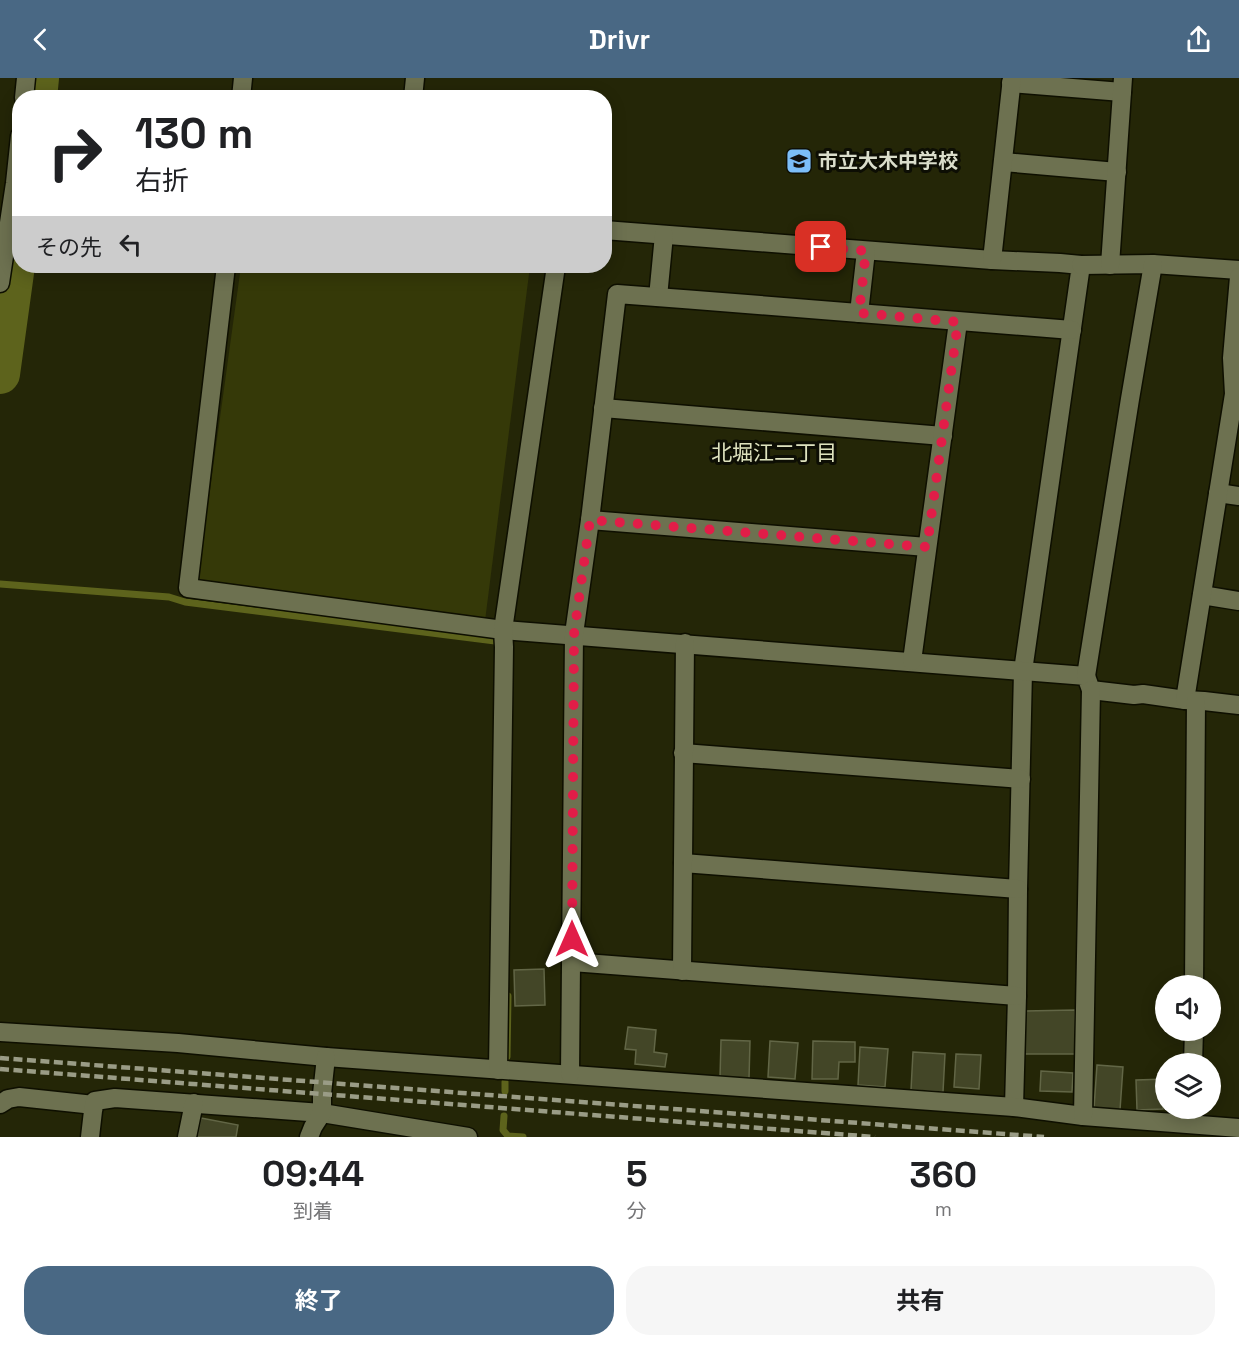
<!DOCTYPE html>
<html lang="ja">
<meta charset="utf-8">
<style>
:root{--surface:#fff;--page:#f6f6f6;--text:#202124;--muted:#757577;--accent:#496884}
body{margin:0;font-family:"Space Grotesk","Noto Sans JP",sans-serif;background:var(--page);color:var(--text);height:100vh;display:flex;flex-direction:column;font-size:22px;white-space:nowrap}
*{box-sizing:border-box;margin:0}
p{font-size:20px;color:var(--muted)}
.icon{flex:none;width:33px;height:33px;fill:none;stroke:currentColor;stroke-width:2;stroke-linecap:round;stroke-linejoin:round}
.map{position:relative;height:1059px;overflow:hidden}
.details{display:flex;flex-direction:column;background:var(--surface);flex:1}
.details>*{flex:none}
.top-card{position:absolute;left:12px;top:12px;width:600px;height:183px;border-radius:24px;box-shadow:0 3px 15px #0003;background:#fff;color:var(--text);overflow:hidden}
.buttons{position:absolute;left:1155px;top:897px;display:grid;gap:12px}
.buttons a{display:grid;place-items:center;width:66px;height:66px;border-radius:50%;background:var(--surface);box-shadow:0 3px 15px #0003;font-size:30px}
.pin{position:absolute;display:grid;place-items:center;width:51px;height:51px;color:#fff;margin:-26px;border-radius:12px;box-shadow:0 3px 9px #0006}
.me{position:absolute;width:66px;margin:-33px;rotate:0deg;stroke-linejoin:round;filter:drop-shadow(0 0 4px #0008)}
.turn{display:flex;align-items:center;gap:21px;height:126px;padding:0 24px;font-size:27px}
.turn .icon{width:78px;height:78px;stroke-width:2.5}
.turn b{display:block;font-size:42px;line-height:51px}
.then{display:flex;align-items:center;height:57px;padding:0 24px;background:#0003;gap:12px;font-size:22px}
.eta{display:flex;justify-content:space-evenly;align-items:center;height:102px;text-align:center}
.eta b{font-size:36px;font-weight:700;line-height:42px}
.cta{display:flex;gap:12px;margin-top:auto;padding:12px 24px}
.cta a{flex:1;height:69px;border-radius:24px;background:var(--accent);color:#fff;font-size:24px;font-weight:700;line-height:69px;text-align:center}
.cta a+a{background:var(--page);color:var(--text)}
header{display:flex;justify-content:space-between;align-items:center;height:78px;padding:0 24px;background:var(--accent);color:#fff;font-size:27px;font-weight:700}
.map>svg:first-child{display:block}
</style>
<header><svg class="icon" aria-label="back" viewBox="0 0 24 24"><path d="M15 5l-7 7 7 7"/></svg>Drivr<svg class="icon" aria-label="share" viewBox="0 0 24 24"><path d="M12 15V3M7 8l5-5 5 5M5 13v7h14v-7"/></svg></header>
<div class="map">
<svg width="1239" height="1059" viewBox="0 0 1239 1059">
<rect width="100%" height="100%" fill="#242607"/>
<polygon fill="#353908" points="241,188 530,188 485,543 197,506"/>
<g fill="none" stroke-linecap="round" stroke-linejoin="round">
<g stroke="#5d631c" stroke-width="7">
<polyline points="0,506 169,519 185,524 503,564"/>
<polyline points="507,979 508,918"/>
<polyline points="505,1004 505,1013"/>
<polyline points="504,1038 503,1052 508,1058 523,1059"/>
</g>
<g stroke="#5d631c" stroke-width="40">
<polyline points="37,20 39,0"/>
<polyline points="0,296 20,151"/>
</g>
</g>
<g fill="#434627" stroke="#626646" stroke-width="1.5">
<polygon points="544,891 545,927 515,928 514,892"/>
<polygon points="1075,932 1075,976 1024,976 1025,933"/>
<polygon points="628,949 656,952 654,974 667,976 665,989 635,986 636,972 625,971"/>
<polygon points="721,962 750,963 749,1001 720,1000"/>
<polygon points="770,963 798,965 795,1001 768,999"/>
<polygon points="813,963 855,964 855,984 839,984 838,1001 812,1001"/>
<polygon points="860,969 888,971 885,1009 858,1007"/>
<polygon points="913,974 945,976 943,1014 911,1012"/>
<polygon points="956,976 981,977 979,1011 954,1009"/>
<polygon points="1097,987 1123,989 1120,1032 1094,1030"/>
<polygon points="1041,993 1073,995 1072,1014 1040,1013"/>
<polygon points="1166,1001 1166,1012 1162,1012 1163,1031 1137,1032 1136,1002"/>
<polygon points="201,1040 238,1047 236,1059 197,1059"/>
</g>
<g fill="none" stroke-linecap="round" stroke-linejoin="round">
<defs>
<g id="minor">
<polyline points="1011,5 1122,14"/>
<polyline points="24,20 26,0"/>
<polyline points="241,20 243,0"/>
<polyline points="413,20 415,0"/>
<polyline points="1003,84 1117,94"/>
<polyline points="604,152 992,182 1060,185 1081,187 1023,593 1018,811 1017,918 1014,1029"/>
<polyline points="992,182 1012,0"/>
<polyline points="1081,187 1153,186 1239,192"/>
<polyline points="1110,187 1123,0"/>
<polyline points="226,188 188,510 503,552 1086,598 1091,612 1134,617 1143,616 1185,622 1204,623 1239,627"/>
<polyline points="0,205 15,105 20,58"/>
<polyline points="658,219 664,157"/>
<polyline points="859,235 866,173"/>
<polyline points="603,330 943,358"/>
<polyline points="1218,415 1239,418"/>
<polyline points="590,442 927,469"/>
<polyline points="1202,517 1239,523"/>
<polyline points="912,583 958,244"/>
<polyline points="1086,598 1130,321 1153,186"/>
<polyline points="1185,622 1234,316 1232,280 1239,199"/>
<polyline points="683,675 1021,701"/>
<polyline points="683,785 1018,811"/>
<polyline points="572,884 1017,918"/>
<polyline points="682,893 685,565"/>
<polyline points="1194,908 1196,623"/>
<polyline points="0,954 178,965 326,979 1014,1029 1083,1038 1239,1050"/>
<polyline points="1193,986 1194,952"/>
<polyline points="498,992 504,569 503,552 556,188"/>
<path d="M570,996L574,556L590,442L617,216C769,227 921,241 1072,252"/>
<polyline points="0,1026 8,1021 19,1019 94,1027"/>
<polyline points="1083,1038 1091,612"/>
<polyline points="90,1059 93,1033 95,1023 115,1020 322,1035 468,1059"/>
<polyline points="187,1059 194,1025"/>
<polyline points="309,1059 313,1049 322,1035 322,1016 326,979"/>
</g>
</defs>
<use href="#minor" stroke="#0e0f00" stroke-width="21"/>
<use href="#minor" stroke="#6d7150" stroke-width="18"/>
<g stroke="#9a9c86" stroke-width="4.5" stroke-dasharray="9 4.5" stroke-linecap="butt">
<polyline points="0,980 1044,1059"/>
<polyline points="0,991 875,1059"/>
</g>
</g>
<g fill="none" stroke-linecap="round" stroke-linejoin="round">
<polyline stroke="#e11d48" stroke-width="10" stroke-dasharray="0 18" points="572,861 574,556 590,442 927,469 958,244 859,235 866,173 821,169"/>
</g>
<defs>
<symbol id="school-square" viewBox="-11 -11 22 22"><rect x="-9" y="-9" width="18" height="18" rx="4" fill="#7cbef9" stroke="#0d0e04"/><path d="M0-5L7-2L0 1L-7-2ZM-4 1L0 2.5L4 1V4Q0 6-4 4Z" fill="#111"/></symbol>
</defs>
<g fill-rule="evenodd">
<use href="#school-square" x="784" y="68" width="30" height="30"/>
</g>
<g text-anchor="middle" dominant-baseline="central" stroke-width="6" stroke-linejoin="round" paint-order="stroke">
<g font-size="20" font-weight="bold" fill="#daddcb" stroke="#0d0e04" text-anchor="start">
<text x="818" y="83">市立大木中学校</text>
</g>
<g font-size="21" fill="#dee2be" stroke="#0d0e04">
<text x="774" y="374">北堀江二丁目</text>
</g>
</g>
</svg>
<div class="buttons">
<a><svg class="icon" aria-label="sound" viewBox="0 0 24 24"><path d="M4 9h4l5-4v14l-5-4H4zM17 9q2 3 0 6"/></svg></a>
<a><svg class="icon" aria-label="layers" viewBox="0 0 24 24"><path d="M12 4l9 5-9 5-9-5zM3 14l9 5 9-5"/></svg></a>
</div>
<div class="pin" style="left:821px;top:169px;background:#d93025"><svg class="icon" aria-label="arrive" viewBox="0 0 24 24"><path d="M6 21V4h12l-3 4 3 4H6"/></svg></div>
<svg class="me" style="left:572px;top:861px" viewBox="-20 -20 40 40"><path d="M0-17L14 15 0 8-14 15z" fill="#e11d48" stroke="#fff" stroke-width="4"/></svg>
<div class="top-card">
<div class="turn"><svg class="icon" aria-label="right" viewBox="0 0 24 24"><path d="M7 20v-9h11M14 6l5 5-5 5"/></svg><div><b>130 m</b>右折</div></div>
<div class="then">その先<svg class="icon" aria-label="left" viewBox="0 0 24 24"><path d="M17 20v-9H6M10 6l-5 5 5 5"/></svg></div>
</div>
</div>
<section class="details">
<div class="eta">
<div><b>09:44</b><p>到着</p></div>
<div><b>5</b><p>分</p></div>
<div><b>360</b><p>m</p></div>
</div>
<div class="cta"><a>終了</a><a>共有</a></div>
</section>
